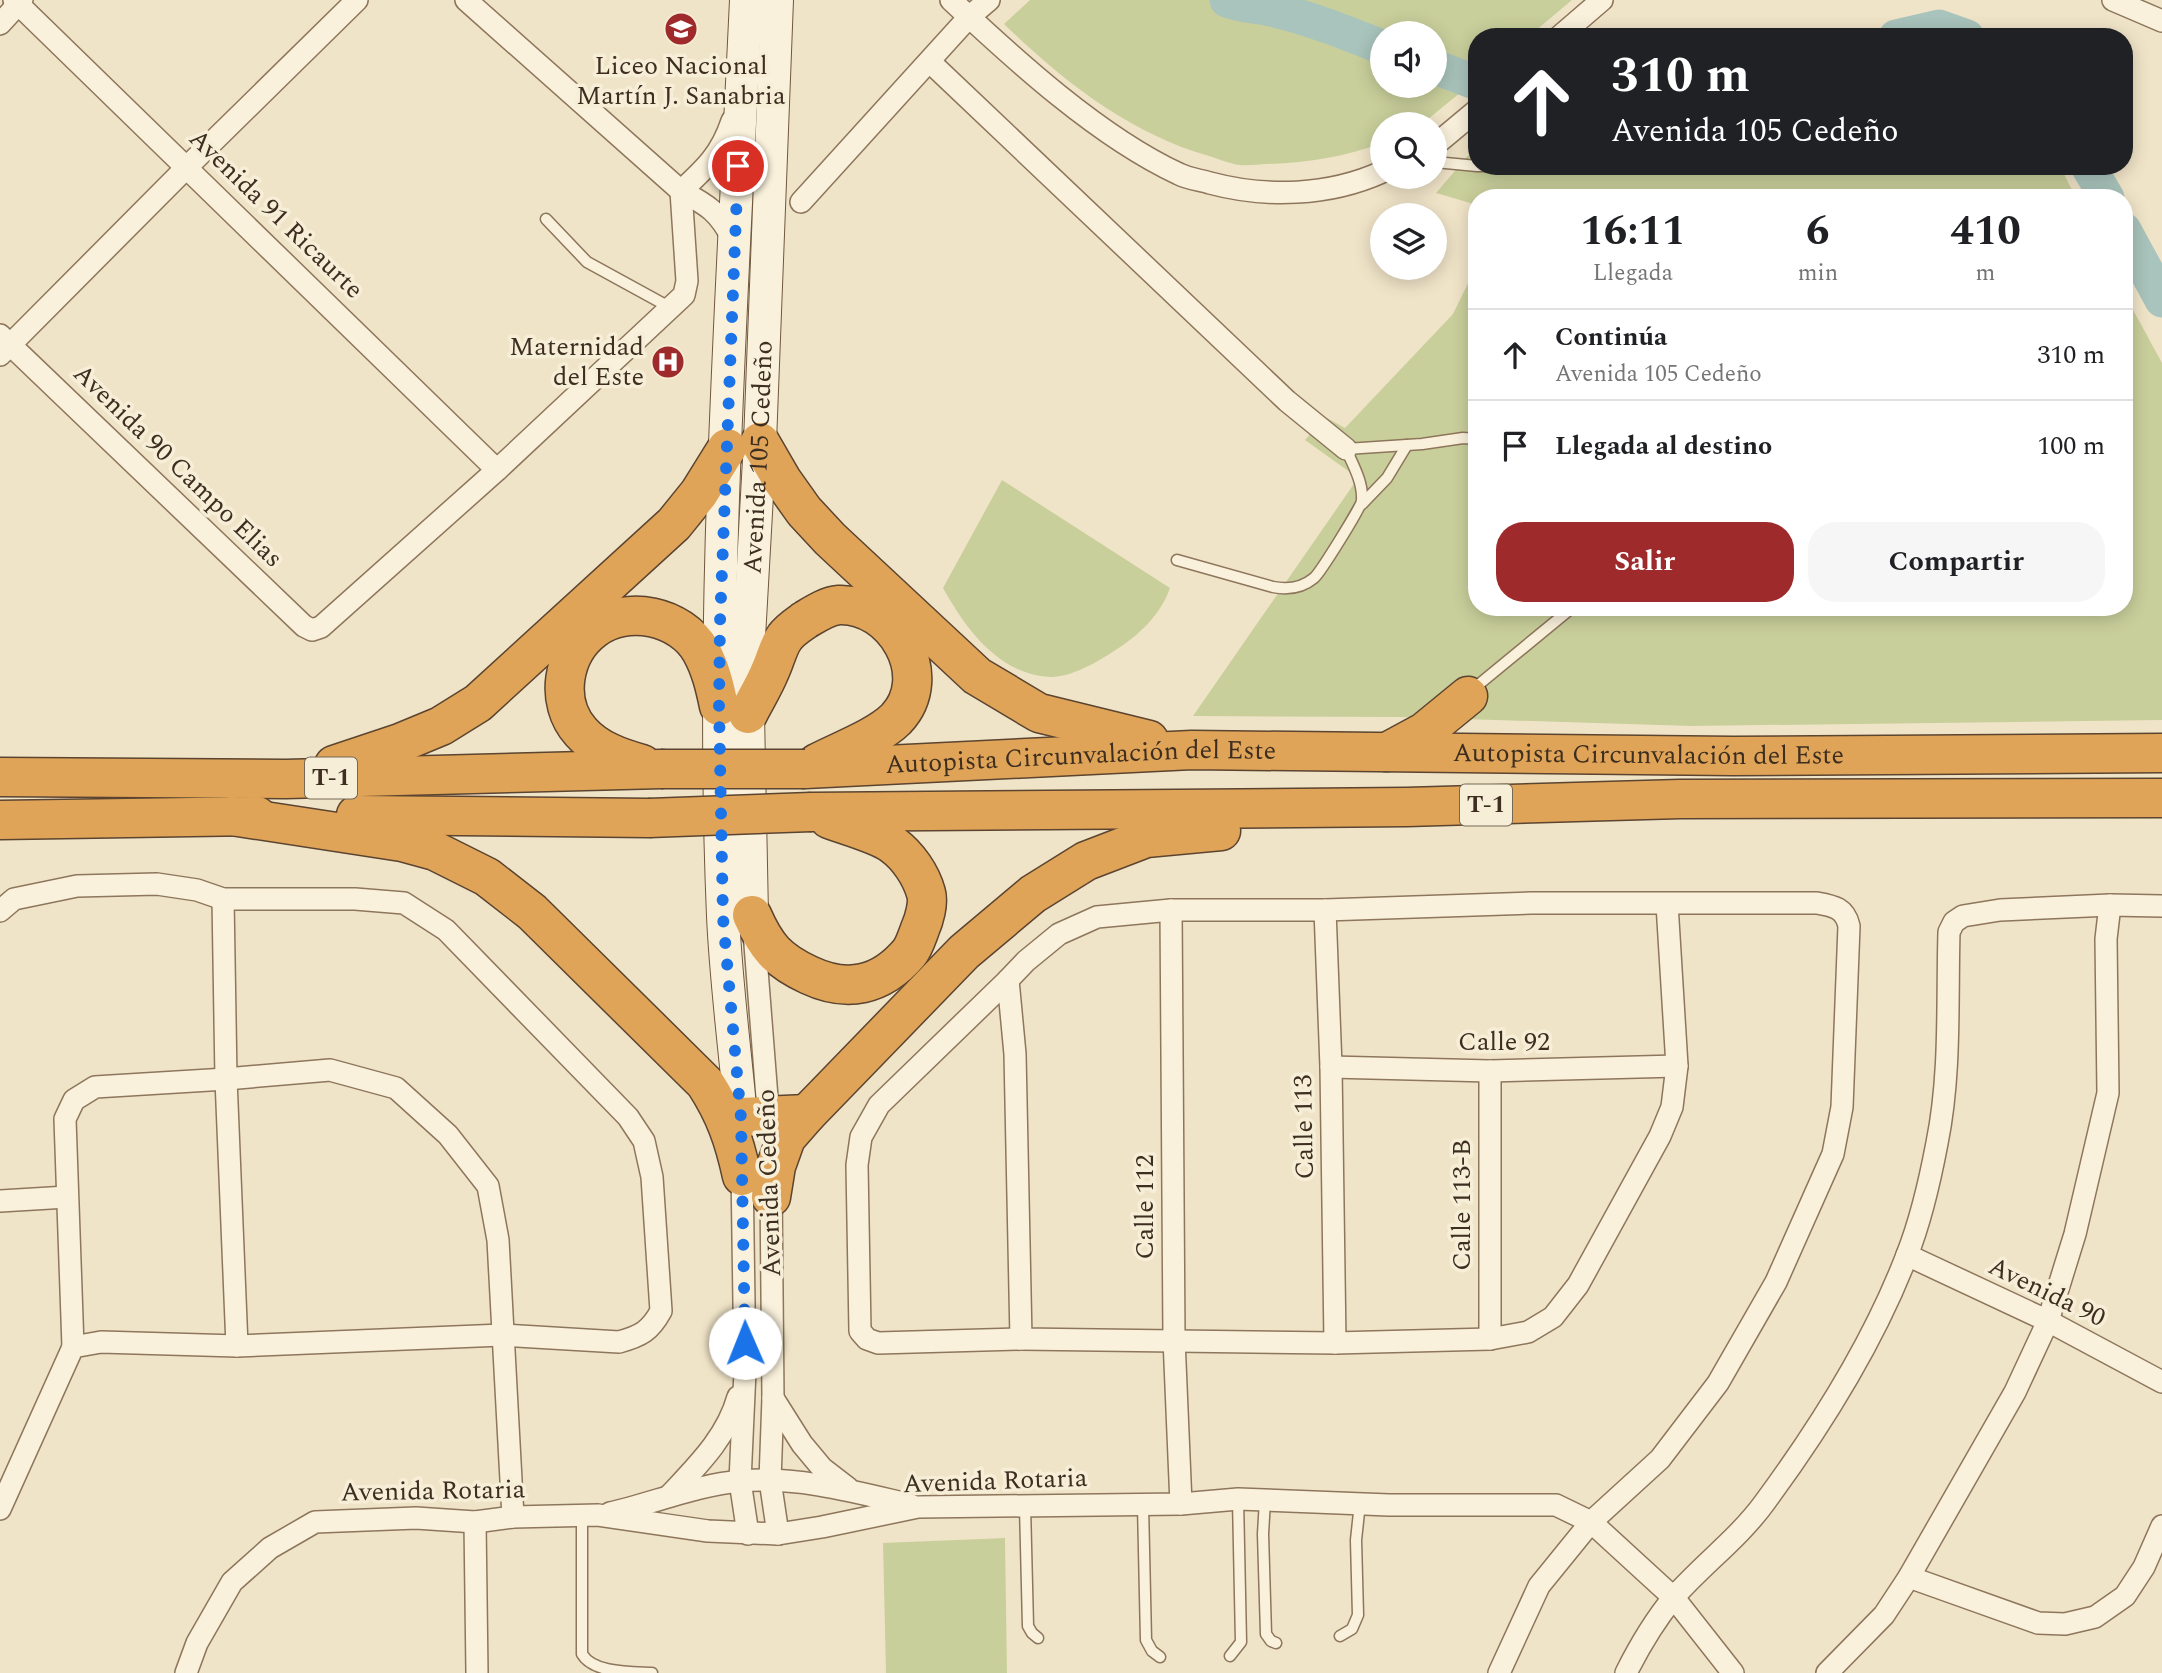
<!DOCTYPE html>
<html lang="es">
<meta charset="utf-8">
<style>
:root{--surface:#fff;--page:#f6f6f6;--text:#202124;--muted:#757577;--line:#e0e0e0;--accent:#9e2a2b}
body{margin:0;font-family:Spectral,serif;background:var(--page);color:var(--text);height:100vh;display:flex;flex-direction:column;font-size:26px;white-space:nowrap}
*{box-sizing:border-box;margin:0}
p{font-size:23px;color:var(--muted)}
.icon{flex:none;width:38px;height:38px;fill:none;stroke:currentColor;stroke-width:2;stroke-linecap:round;stroke-linejoin:round}
.map{position:relative;flex:1;overflow:hidden}
.drawer{position:absolute;left:1468px;top:189px;width:665px;height:427px;display:flex;flex-direction:column;background:var(--surface);border-radius:28px;box-shadow:0 4px 18px #0003}
.drawer>*{flex:none}
.banner{position:absolute;left:1468px;top:28px;width:665px;height:147px;border-radius:28px;box-shadow:0 4px 18px #0003;background:#202124;color:#fff;overflow:hidden}
.tools{position:absolute;left:1370px;top:21px;display:grid;gap:14px}
.tools a{display:grid;place-items:center;width:77px;height:77px;border-radius:50%;background:var(--surface);box-shadow:0 4px 18px #0003;font-size:35px}
.pin{position:absolute;display:grid;place-items:center;width:60px;height:60px;color:#fff;margin:-30px;border:4px solid #fff;border-radius:50%;box-shadow:0 2px 7px #0007}
.me{position:absolute;width:77px;margin:-38px;rotate:359deg;stroke-linejoin:round;filter:drop-shadow(0 0 5px #0008)}
.turn{display:flex;align-items:center;gap:24px;height:147px;padding:0 28px;font-size:32px}
.turn .icon{width:91px;height:91px;stroke-width:2.5}
.turn b{display:block;font-size:49px;line-height:60px}
.eta{display:flex;justify-content:space-evenly;align-items:center;height:119px;text-align:center}
.eta b{font-size:42px;font-weight:700;line-height:49px}
.cta{display:flex;gap:14px;margin-top:auto;padding:14px 28px}
.cta a{flex:1;height:80px;border-radius:28px;background:var(--accent);color:#fff;font-size:28px;font-weight:700;line-height:80px;text-align:center}
.cta a+a{background:var(--page);color:var(--text)}
ul{padding:0;list-style:none}
li{display:flex;align-items:center;gap:21px;height:91px;padding:0 28px;border-top:2px solid var(--line)}
li div{flex:1}
li b{display:block;font-size:26px}
li em{font-style:normal}
.map>svg:first-child{display:block}
</style>
<div class="map">
<svg width="2162" height="1673" viewBox="0 0 2162 1673">
<rect width="100%" height="100%" fill="#f0e4c8"/>
<g fill="#c9cf9b" fill-rule="evenodd">
<path d="M1030,0H1572L1528,37H1477V79L1422,124H1382V143C1345,157 1307,163 1267,164C1259,164 1249,166 1240,165C1230,164 1219,159 1209,156C1129,133 1063,81 1004,24ZM1435,33V86H1382V33Z"/>
<polygon points="1477,145 1477,166 2060,166 2076,198 1477,198 1477,205 1436,193"/>
<polygon points="1477,265 1477,607 2124,607 2125,295 2162,363 2162,720 1691,726 1398,717 1193,716 1358,478 1305,440 1325,417 1345,428 1453,314"/>
<path d="M1002,480L1170,588C1160,616 1138,636 1114,651C1098,662 1069,678 1050,677C998,674 966,629 943,588Z"/>
<polygon points="1005,1538 1007,1673 886,1673 883,1543"/>
</g>
<g fill="none" stroke-linecap="round" stroke-linejoin="round">
<g stroke="#a9c4bc" stroke-width="35">
<path d="M1227,0C1243,6 1259,6 1275,10C1312,19 1347,33 1382,47"/>
<polyline points="1896,37 1939,27 1967,37"/>
<polyline points="1435,67 1477,83"/>
<polyline points="2088,166 2107,198"/>
<polyline points="2124,230 2162,300"/>
</g>
<defs>
<g id="lane">
<polyline points="1435,162 1477,166"/>
<polyline points="1479,166 1523,166"/>
<polyline points="546,219 587,262 671,308"/>
<polyline points="1362,504 1387,478 1407,445"/>
<path d="M1177,560L1273,587C1288,590 1302,588 1314,578C1320,573 1362,506 1362,500C1363,482 1353,465 1346,449L1422,444L1463,438L1477,439"/>
<polyline points="1472,690 1573,607"/>
<polyline points="1265,1500 1263,1534 1266,1634 1271,1641 1276,1643"/>
<polyline points="1143,1505 1146,1640 1152,1651 1160,1657"/>
<polyline points="1025,1506 1028,1626 1032,1633 1038,1638"/>
<path d="M582,1515V1654C593,1673 629,1672 652,1673"/>
<polyline points="1340,1636 1352,1629 1358,1615 1356,1540 1360,1503"/>
<polyline points="1230,1656 1241,1642 1238,1499"/>
</g>
<g id="street">
<polyline points="14,0 497,470"/>
<path d="M466,0L681,191C708,205 720,213 733,240"/>
<path d="M951,0C1015,60 1099,137 1179,174C1189,179 1200,180 1210,183C1266,198 1329,196 1382,172"/>
<polyline points="2113,0 2162,21"/>
<polyline points="0,24 22,0"/>
<polyline points="1559,37 1602,0"/>
<polyline points="930,62 1287,401 1346,449"/>
<polyline points="1435,145 1477,110"/>
<path d="M681,191C706,168 721,154 732,121"/>
<polyline points="801,202 969,17 989,0"/>
<polyline points="0,335 304,626 312,630 321,627 497,470 684,295 687,281 681,191"/>
<polyline points="0,355 187,167 357,0"/>
<polyline points="223,899 226,1079 237,1346"/>
<polyline points="1171,910 1174,1339 1181,1504"/>
<polyline points="1325,910 1331,1067 1335,1343"/>
<path d="M0,911L14,899L77,886L157,884L197,890L223,899H355L404,903L446,930L628,1117L644,1141L652,1177L661,1311C650,1331 641,1336 619,1342L502,1335L237,1346L101,1342L73,1347L0,1509"/>
<polyline points="754,932 769,1123"/>
<polyline points="1008,980 879,1105 861,1137 857,1165 860,1331 867,1339 878,1343 1021,1339"/>
<polyline points="1331,1067 1490,1071 1677,1066"/>
<polyline points="742,1169 745,1371 740,1481 748,1534"/>
<polyline points="771,1187 773,1398 770,1480 778,1534"/>
<polyline points="0,1201 67,1197"/>
<polyline points="1907,1255 2048,1321 2162,1382"/>
<polyline points="1490,1339 1490,1071"/>
<polyline points="73,1347 65,1119 74,1100 95,1087 226,1079 330,1070 396,1088 448,1135 488,1186 498,1240 513,1517"/>
<polyline points="773,1398 802,1444 822,1468 848,1488"/>
<path d="M670,1495C697,1466 727,1437 738,1397"/>
<path d="M610,1513C654,1503 696,1485 741,1481C798,1476 856,1492 911,1505"/>
<polyline points="475,1522 477,1673"/>
<polyline points="1909,1577 2038,1623 2065,1624 2095,1617 2125,1596 2144,1567 2162,1526"/>
<polyline points="186,1673 197,1643 232,1582 270,1548 315,1522 416,1518 475,1522 513,1517 598,1515 708,1531 778,1534 822,1527 918,1507 1181,1504 1238,1499 1389,1505 1556,1505 1591,1522 1674,1598 1733,1673"/>
<path d="M1499,1673L1539,1586L1591,1522L1660,1459L1718,1383L1776,1282L1833,1154L1842,1107L1849,926C1845,908 1834,906 1817,903H1531L1325,910H1171L1097,917L1059,934L1026,961L1008,980L1015,1054L1021,1339L1335,1343L1490,1339L1528,1332L1553,1317L1578,1285L1660,1136L1672,1107L1677,1066L1667,904"/>
<path d="M1626,1673C1639,1647 1655,1620 1674,1597C1703,1564 1739,1538 1765,1502C1821,1426 1873,1344 1907,1255C1921,1220 1930,1180 1937,1143C1951,1074 1947,1002 1949,932L1954,922L1963,916L2000,910L2110,905"/>
<polyline points="1827,1673 1884,1615 1909,1577 2015,1392 2048,1321 2075,1234 2108,1093 2106,939 2110,905 2162,906"/>
</g>
<g id="secondary">
<path id="s1" d="M752,915L748,714L749,637L760,442L777,0"/>
<path d="M741,1117C735,1050 726,983 723,916C710,611 732,305 746,0"/>
</g>
<g id="highway">
<polyline points="760,442 782,480 804,511 830,539 977,676 1039,713 1149,740"/>
<path d="M748,714C755,700 764,686 770,671C775,661 778,646 785,637C790,630 798,625 805,620C815,614 827,606 839,605C894,603 937,676 896,719C878,737 840,751 817,763"/>
<polyline points="1387,752 1424,732 1468,696"/>
<path d="M642,764C620,758 597,750 581,732C554,702 562,653 594,629C627,604 681,616 701,651C711,669 715,687 719,706"/>
<polyline points="334,765 400,743 441,726 478,703 674,524 699,493 727,448"/>
<path id="s2" d="M805,769L1192,750L1733,756L2162,753"/>
<polyline points="0,777 286,779 661,769"/>
<polyline points="811,812 1407,807 1680,799 2162,798"/>
<polyline points="356,815 649,818"/>
<path d="M232,816L402,842L435,851L487,877L532,912L705,1083C725,1114 734,1139 742,1176"/>
<polyline points="0,820 257,816"/>
<path d="M752,915C766,947 777,960 809,975C847,993 881,986 909,953C914,947 917,937 920,929C924,920 929,903 926,893C921,875 908,856 893,845C881,835 845,825 829,819"/>
<polyline points="741,1117 807,1114"/>
<polyline points="771,1197 776,1166 786,1138 807,1114 964,952 1033,894 1086,861 1146,838 1221,831"/>
</g>
</defs>
<use href="#lane" stroke="#8d765c" stroke-width="13"/>
<use href="#street" stroke="#8d765c" stroke-width="24"/>
<use href="#secondary" stroke="#6f573f" stroke-width="34"/>
<use href="#highway" stroke="#5b4430" stroke-width="41"/>
<use href="#lane" stroke="#faf1dc" stroke-width="10"/>
<use href="#street" stroke="#faf1dc" stroke-width="21"/>
<use href="#secondary" stroke="#faf1dc" stroke-width="32"/>
<use href="#highway" stroke="#e0a458" stroke-width="38"/>
<defs>
<g id="highway-bridge">
<polyline points="661,769 805,769"/>
<polyline points="649,818 811,812"/>
</g>
</defs>
<use href="#highway-bridge" stroke="#5b4430" stroke-width="41" stroke-linecap="butt"/>
<use href="#highway-bridge" stroke="#e0a458" stroke-width="38"/>
</g>
<g fill="none" stroke-linecap="round" stroke-linejoin="round">
<polyline stroke="#1a73e8" stroke-width="12" stroke-dasharray="0 21.6" points="738,166 720,622 719,706 723,918 741,1118 745,1343"/>
</g>
<defs>
<symbol id="university-disc" viewBox="-11 -11 22 22"><circle r="9.5" fill="#9e2a2b" stroke="#f7eed8"/><path d="M0-5L7-2L0 1L-7-2ZM-4 1L0 2.5L4 1V4Q0 6-4 4Z" fill="#fff"/></symbol>
<symbol id="hospital-disc" viewBox="-11 -11 22 22"><circle r="9.5" fill="#9e2a2b" stroke="#f7eed8"/><path d="M-5-5h3v3.5h4V-5h3V5h-3V1.5h-4V5h-3Z" fill="#fff"/></symbol>
</defs>
<g fill-rule="evenodd">
<use href="#university-disc" x="662" y="10" width="38" height="38"/>
<use href="#hospital-disc" x="649" y="343" width="38" height="38"/>
</g>
<g text-anchor="middle" dominant-baseline="central" stroke-width="7" stroke-linejoin="round" paint-order="stroke">
<g fill="#f7eed8" stroke="#756857" stroke-width="2">
<rect x="305" y="757.5" width="52" height="41" rx="5"/>
<rect x="1460" y="784.5" width="52" height="41" rx="5"/>
</g>
<g font-size="24" font-weight="bold" fill="#3d2e20">
<text x="331" y="778">T-1</text>
<text x="1486" y="805">T-1</text>
</g>
<g font-size="26" fill="#3d2e20" stroke="#f7eed8">
<text x="681" y="66">Liceo Nacional<tspan x="681" dy="30">Martín J. Sanabria</tspan></text>
<text x="644" y="347" text-anchor="end">Maternidad<tspan x="644" dy="30">del Este</tspan></text>
</g>
<g font-size="26" fill="#3d2e20" stroke="#f7eed8">
<text transform="translate(276 214) rotate(44)">Avenida 91 Ricaurte</text>
<text stroke="none"><textPath href="#s1" startOffset="458">Avenida 105 Cedeño</textPath></text>
<text transform="translate(178 466) rotate(44)">Avenida 90 Campo Elias</text>
<text stroke="none"><textPath href="#s2" startOffset="844">Autopista Circunvalación del Este</textPath></text>
<text stroke="none"><textPath href="#s2" startOffset="276">Autopista Circunvalación del Este</textPath></text>
<text x="1504" y="1042">Calle 92</text>
<text transform="translate(1304 1127) rotate(-91)">Calle 113</text>
<text transform="translate(769 1183) rotate(-92)">Avenida Cedeño</text>
<text transform="translate(1462 1205) rotate(-90)">Calle 113-B</text>
<text transform="translate(1145 1207) rotate(-90)">Calle 112</text>
<text transform="translate(2047 1292) rotate(26)">Avenida 90</text>
<text transform="translate(995 1481) rotate(-2)">Avenida Rotaria</text>
<text transform="translate(433 1491) rotate(-1)">Avenida Rotaria</text>
</g>
</g>
</svg>
<div class="tools">
<a><svg class="icon" aria-label="sound" viewBox="0 0 24 24"><path d="M4 9h4l5-4v14l-5-4H4zM17 9q2 3 0 6"/></svg></a>
<a><svg class="icon" aria-label="search" viewBox="0 0 24 24"><circle cx="10" cy="10" r="6"/><path d="M15 15l6 6"/></svg></a>
<a><svg class="icon" aria-label="layers" viewBox="0 0 24 24"><path d="M12 4l9 5-9 5-9-5zM3 14l9 5 9-5"/></svg></a>
</div>
<div class="pin" style="left:738px;top:166px;background:#d93025"><svg class="icon" aria-label="arrive" viewBox="0 0 24 24"><path d="M6 21V4h12l-3 4 3 4H6"/></svg></div>
<svg class="me" style="left:745px;top:1343px" viewBox="-20 -20 40 40"><circle r="19" fill="#fff"/><path d="M0-13L10 11 0 6-10 11z" fill="#1a73e8"/></svg>
<div class="banner">
<div class="turn"><svg class="icon" aria-label="ahead" viewBox="0 0 24 24"><path d="M12 20V5M6 11l6-6 6 6"/></svg><div><b>310 m</b>Avenida 105 Cedeño</div></div>
</div>
<section class="drawer">
<div class="eta">
<div><b>16:11</b><p>Llegada</p></div>
<div><b>6</b><p>min</p></div>
<div><b>410</b><p>m</p></div>
</div>
<ul>
<li><svg class="icon" aria-label="ahead" viewBox="0 0 24 24"><path d="M12 20V5M6 11l6-6 6 6"/></svg><div><b>Continúa</b><p>Avenida 105 Cedeño</p></div><em>310 m</em></li>
<li><svg class="icon" aria-label="arrive" viewBox="0 0 24 24"><path d="M6 21V4h12l-3 4 3 4H6"/></svg><div><b>Llegada al destino</b></div><em>100 m</em></li>
</ul>
<div class="cta"><a>Salir</a><a>Compartir</a></div>
</section>
</div>
